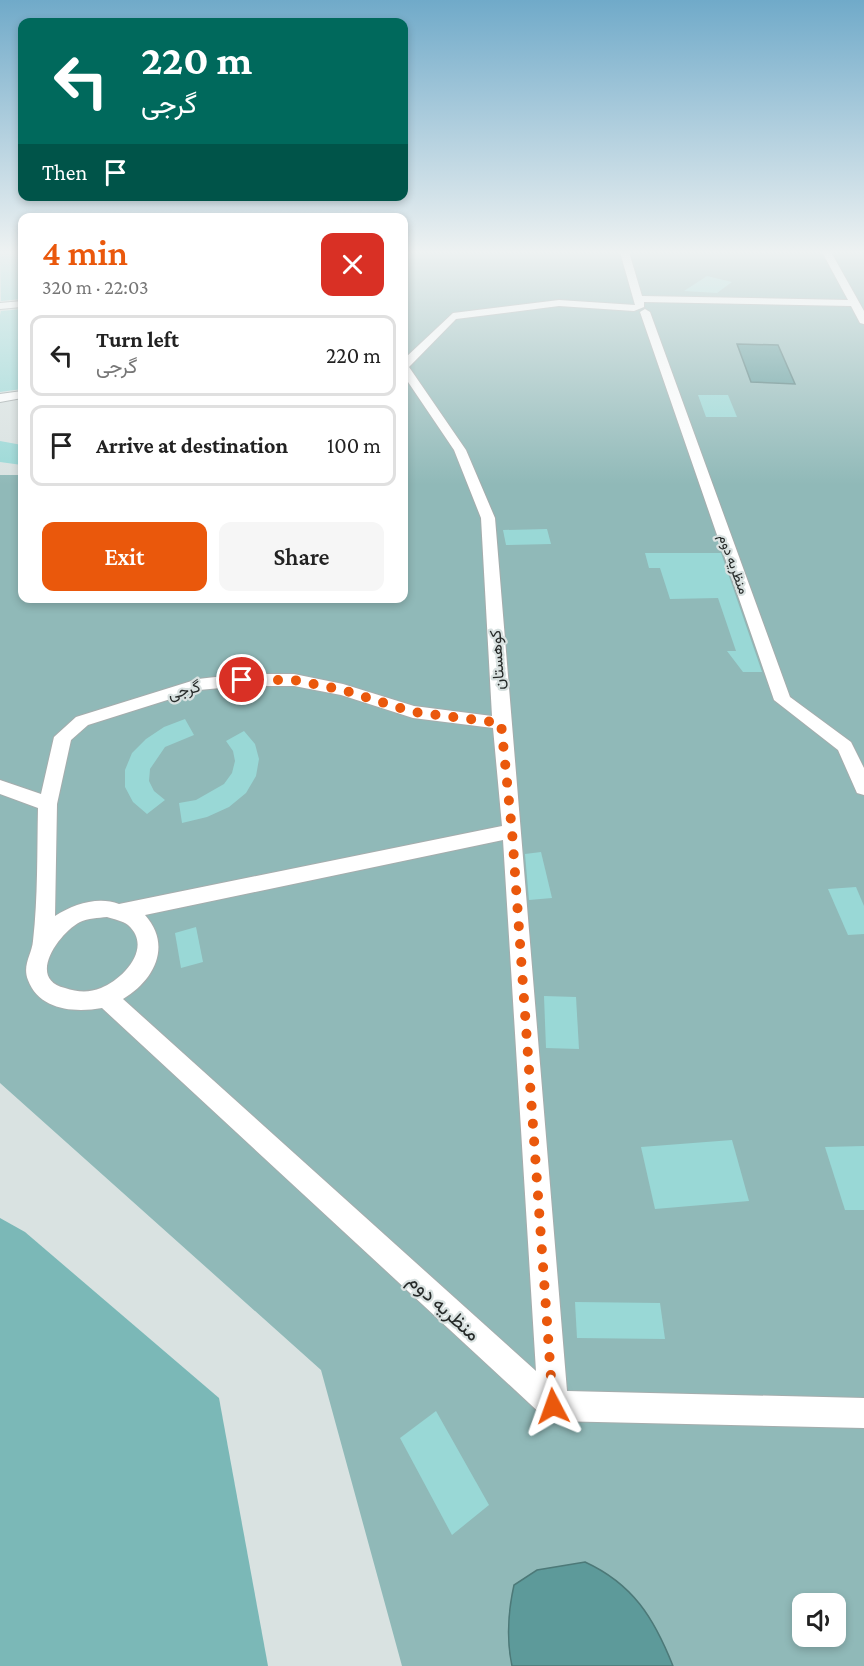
<!DOCTYPE html>
<meta charset="utf-8">
<style>
:root{--surface:#fff;--page:#f6f6f6;--text:#222;--muted:#767676;--line:#e0e0e0;--accent:#ea580c}
body{margin:0;font-family:"Crimson Pro",Vazirmatn,serif;background:var(--page);color:var(--text);height:100vh;display:flex;flex-direction:column;font-size:22px;white-space:nowrap}
*{box-sizing:border-box;margin:0}
p{font-size:20px;color:var(--muted)}
.icon{flex:none;width:33px;height:33px;fill:none;stroke:currentColor;stroke-width:2;stroke-linecap:round;stroke-linejoin:round}
.map{position:relative;flex:1;overflow:hidden}
.panel{position:absolute;left:18px;top:213px;width:390px;height:390px;display:flex;flex-direction:column;background:var(--surface);border-radius:12px;box-shadow:0 3px 9px #0003}
.panel>*{flex:none}
.top-card{position:absolute;left:18px;top:18px;width:390px;height:183px;border-radius:12px;box-shadow:0 3px 9px #0003;background:#00695c;color:#fff;overflow:hidden}
.fabs{position:absolute;left:792px;top:1593px;display:grid;gap:12px}
.fabs a{display:grid;place-items:center;width:54px;height:54px;border-radius:12px;background:var(--surface);box-shadow:0 3px 9px #0003;font-size:30px}
.pin{position:absolute;display:grid;place-items:center;width:51px;height:51px;color:#fff;margin:-26px;border:3px solid #fff;border-radius:50%;box-shadow:0 2px 6px #0007}
.me{position:absolute;width:66px;margin:-33px;rotate:356deg;stroke-linejoin:round;filter:drop-shadow(0 0 4px #0008)}
.turn{display:flex;align-items:center;gap:21px;height:126px;padding:0 24px;font-size:27px}
.turn .icon{width:78px;height:78px;stroke-width:2.5}
.turn b{display:block;font-size:42px;line-height:51px}
.then{display:flex;align-items:center;height:57px;padding:0 24px;background:#0003;gap:12px;font-size:22px}
.round{display:grid;place-items:center;flex:none;width:63px;height:63px;border-radius:12px;background:var(--page)}
.overview{display:flex;align-items:center;justify-content:space-between;height:102px;padding:0 24px}
h1{font-size:36px;font-weight:600;line-height:45px;color:var(--accent)}
.action{display:flex;gap:12px;margin-top:auto;padding:12px 24px}
.action a{flex:1;height:69px;border-radius:12px;background:var(--accent);color:#fff;font-size:24px;font-weight:600;line-height:69px;text-align:center}
.action a+a{background:var(--page);color:var(--text)}
ul{padding:0;list-style:none}
li{display:flex;align-items:center;gap:18px;height:81px;margin:0 12px 9px;padding:0 12px;border:3px solid var(--line);border-radius:12px}
li div{flex:1}
li b{display:block;font-size:22px}
li em{font-style:normal}
.map>svg:first-child{display:block}
</style>
<div class="map">
<svg width="864" height="1666" viewBox="0 0 864 1666">
<rect width="100%" height="100%" fill="#d9e2e1"/>
<path fill="#90b9b8" fill-rule="evenodd" d="M404,252H864V1666H402L321,1370L0,1083V475H22V598H404ZM802,1604H836V1636H802Z"/>
<polygon fill="#7bb8b7" points="0,1218 25,1232 219,1398 268,1666 0,1666"/>
<g fill="#5d9a9a" stroke="#4d7978" stroke-width="1.5">
<polygon points="737,344 778,345 795,384 751,382"/>
<path d="M585,1562C633,1584 654,1618 673,1666H512C506,1638 508,1612 514,1585L537,1570Z"/>
</g>
<g fill="#99d8d6">
<polygon points="0,252 22,252 22,299 1,301"/>
<polygon points="707,276 732,282 717,293 684,291"/>
<polygon points="22,309 22,389 0,392 0,315 1,311"/>
<polygon points="698,395 728,395 737,417 706,417"/>
<polygon points="0,441 22,445 22,465 0,462"/>
<polygon points="547,529 551,544 506,545 503,530"/>
<polygon points="645,553 721,553 762,672 743,672 727,651 736,651 718,598 670,599 660,568 649,568"/>
<polygon points="185,719 194,735 165,747 150,769 149,781 154,791 165,800 147,814 133,802 125,787 125,770 132,753 146,739 164,727"/>
<polygon points="244,731 255,744 259,759 256,776 246,793 229,807 207,817 182,823 179,803 196,800 224,784 232,773 235,761 233,751 226,741"/>
<polygon points="541,852 552,898 529,900 525,854"/>
<polygon points="856,887 864,906 864,934 848,935 828,889"/>
<polygon points="196,927 203,962 181,968 175,933"/>
<polygon points="544,996 576,997 579,1049 546,1048"/>
<polygon points="732,1140 749,1201 655,1209 641,1147"/>
<polygon points="864,1146 864,1210 845,1210 825,1147"/>
<polygon points="575,1302 660,1303 665,1339 577,1338"/>
<polygon points="436,1411 489,1505 452,1535 400,1438"/>
</g>
<g fill="none" stroke-linecap="round" stroke-linejoin="round">
<defs>
<g id="minor">
<path d="M620,252H629L642,296L848,300L822,252H831L864,311V324L860,323L851,306L644,302V307L634,311L559,306L456,319L409,367L466,450L495,518L567,1391L864,1398V1428L553,1421L543,1416L102,1008C74,1013 39,1010 28,980C22,965 32,954 33,941C38,897 37,852 38,808L0,794V780L41,794L54,737L76,717L198,679L242,674H294L343,684L414,706L492,716L481,518L454,450L404,376V359L453,313L559,300L635,305ZM242,686H294L341,695L413,718L493,728L502,826L119,904C98,896 74,904 55,916L57,804L71,740L88,725L199,690ZM503,840L536,1371L123,999C155,980 172,945 145,915ZM107,917C113,919 123,921 128,925C153,947 124,979 101,988C89,993 77,992 65,988C26,979 59,933 80,922C88,918 98,918 107,917Z"/>
<polygon points="22,301 22,307 0,309 0,303"/>
<polygon points="645,309 650,312 790,697 851,742 864,768 864,795 857,793 838,750 774,700 640,312"/>
<polygon points="22,391 22,398 0,402 0,394"/>
</g>
</defs>
<use href="#minor" stroke="#a5adad" stroke-width="2"/>
<use href="#minor" fill="#fff" fill-rule="evenodd"/>
</g>
<linearGradient id="sky" x2="0" y2="1"><stop stop-color="#70aac9"/><stop offset="0.52" stop-color="#eef2f2"/><stop offset="1" stop-color="#eef2f2" stop-opacity="0"/></linearGradient>
<rect width="864" height="485" fill="url(#sky)"/>
<g fill="none" stroke-linecap="round" stroke-linejoin="round">
<polyline stroke="#ea580c" stroke-width="10" stroke-dasharray="0 18" points="242,680 294,680 343,690 413,712 501,723 512,831 553,1406"/>
</g>
<g text-anchor="middle" dominant-baseline="central" stroke-width="4.5" stroke-linejoin="round" paint-order="stroke">
<g font-size="14" fill="#272b2a" stroke="#d9e2e1">
<text transform="translate(734 564) rotate(70)">منظریه دوم</text>
</g>
<g font-size="16" fill="#272b2a" stroke="#d9e2e1">
<text transform="translate(497 660) rotate(-94)">کوهستان</text>
<text transform="translate(184 690) rotate(-15)">گرجی</text>
</g>
<g font-size="20" fill="#272b2a" stroke="#d9e2e1">
<text transform="translate(444 1307) rotate(42)">منظریه دوم</text>
</g>
</g>
</svg>
<div class="fabs">
<a><svg class="icon" aria-label="sound" viewBox="0 0 24 24"><path d="M4 9h4l5-4v14l-5-4H4zM17 9q2 3 0 6"/></svg></a>
</div>
<div class="pin" style="left:242px;top:680px;background:#d93025"><svg class="icon" aria-label="arrive" viewBox="0 0 24 24"><path d="M6 21V4h12l-3 4 3 4H6"/></svg></div>
<svg class="me" style="left:553px;top:1406px" viewBox="-20 -20 40 40"><path d="M0-17L14 15 0 8-14 15z" fill="#ea580c" stroke="#fff" stroke-width="4"/></svg>
<div class="top-card">
<div class="turn"><svg class="icon" aria-label="left" viewBox="0 0 24 24"><path d="M17 20v-9H6M10 6l-5 5 5 5"/></svg><div><b>220 m</b>گرجی</div></div>
<div class="then">Then<svg class="icon" aria-label="arrive" viewBox="0 0 24 24"><path d="M6 21V4h12l-3 4 3 4H6"/></svg></div>
</div>
<section class="panel">
<div class="overview"><div><h1>4 min</h1><p>320 m · 22:03</p></div><a class="round" style="background:#d93025;color:#fff"><svg class="icon" aria-label="close" viewBox="0 0 24 24"><path d="M6 6l12 12M18 6L6 18"/></svg></a></div>
<ul>
<li><svg class="icon" aria-label="left" viewBox="0 0 24 24"><path d="M17 20v-9H6M10 6l-5 5 5 5"/></svg><div><b>Turn left</b><p>گرجی</p></div><em>220 m</em></li>
<li><svg class="icon" aria-label="arrive" viewBox="0 0 24 24"><path d="M6 21V4h12l-3 4 3 4H6"/></svg><div><b>Arrive at destination</b></div><em>100 m</em></li>
</ul>
<div class="action"><a>Exit</a><a>Share</a></div>
</section>
</div>
